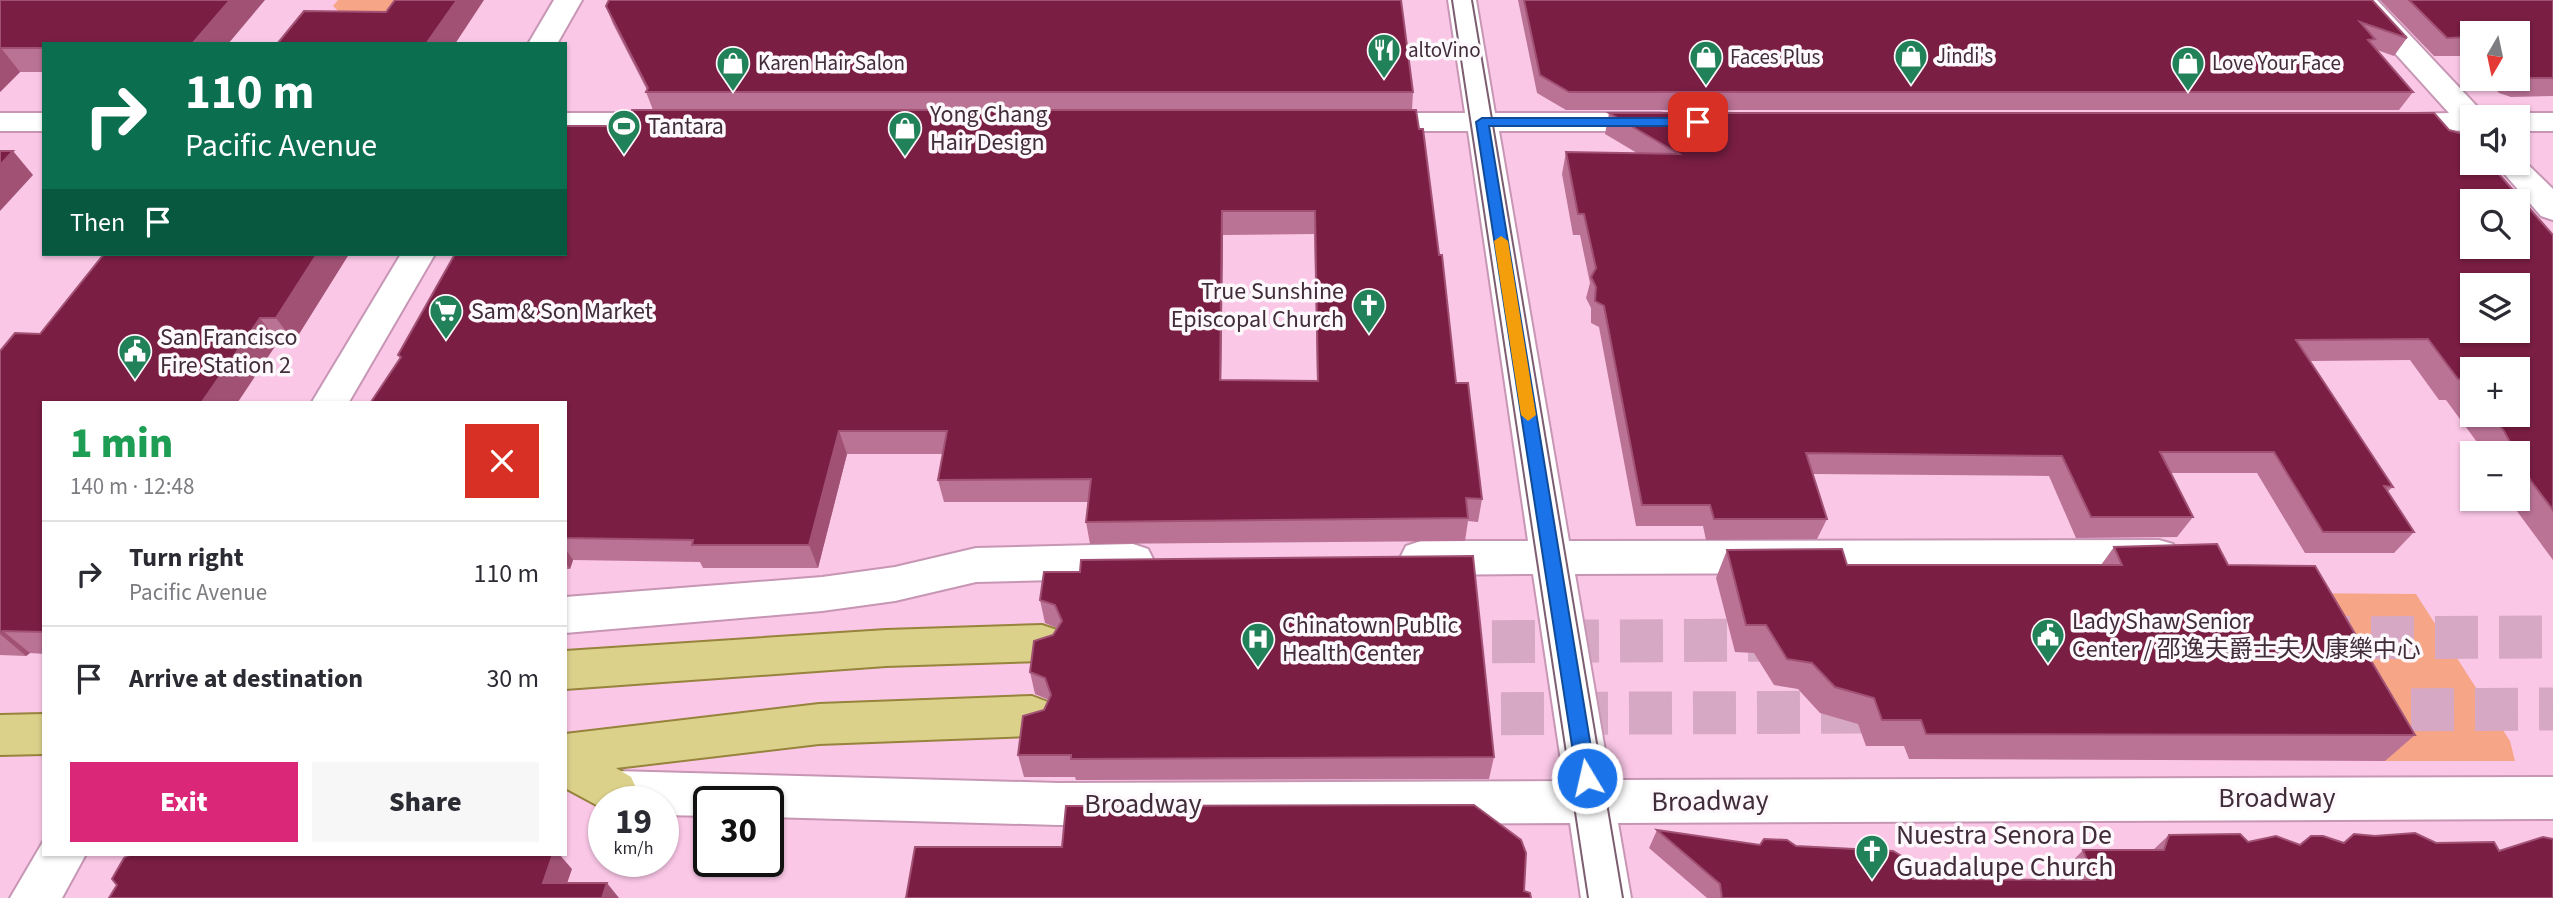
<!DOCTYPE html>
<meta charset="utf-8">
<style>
:root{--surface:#fff;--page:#f7f7f7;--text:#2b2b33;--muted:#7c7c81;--line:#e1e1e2;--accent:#db2777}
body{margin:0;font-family:"Source Sans 3","Noto Sans SC",sans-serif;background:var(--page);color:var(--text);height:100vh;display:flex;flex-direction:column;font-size:26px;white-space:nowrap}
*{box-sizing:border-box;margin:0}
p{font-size:23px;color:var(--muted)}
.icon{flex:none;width:38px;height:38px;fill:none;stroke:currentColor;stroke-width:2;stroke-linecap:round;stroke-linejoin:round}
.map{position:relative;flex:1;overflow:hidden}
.details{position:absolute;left:42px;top:401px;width:525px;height:455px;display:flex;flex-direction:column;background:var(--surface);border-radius:0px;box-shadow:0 2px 5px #0004}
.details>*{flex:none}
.banner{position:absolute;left:42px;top:42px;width:525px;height:214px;border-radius:0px;box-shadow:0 2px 5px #0004;background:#0b6e4f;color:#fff;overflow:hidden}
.needle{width:46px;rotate:189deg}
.tools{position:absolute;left:2460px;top:21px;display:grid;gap:14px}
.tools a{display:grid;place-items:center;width:70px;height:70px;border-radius:0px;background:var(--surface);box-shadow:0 2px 5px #0004;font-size:35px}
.speed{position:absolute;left:588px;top:786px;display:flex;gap:14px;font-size:35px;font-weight:700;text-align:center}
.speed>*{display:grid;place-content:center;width:91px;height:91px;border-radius:50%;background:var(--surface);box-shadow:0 2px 5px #0004;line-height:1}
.speed small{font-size:18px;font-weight:400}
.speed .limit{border:4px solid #111;border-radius:10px;background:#fff;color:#111}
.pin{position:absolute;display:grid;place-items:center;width:60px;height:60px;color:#fff;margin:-30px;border-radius:14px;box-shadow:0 4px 10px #0006}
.me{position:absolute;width:77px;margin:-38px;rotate:351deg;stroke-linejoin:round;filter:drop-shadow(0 0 5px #0008)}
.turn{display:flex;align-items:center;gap:24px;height:147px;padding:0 28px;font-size:32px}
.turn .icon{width:91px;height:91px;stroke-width:2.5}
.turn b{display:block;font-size:49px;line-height:60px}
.then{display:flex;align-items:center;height:66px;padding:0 28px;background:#0003;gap:14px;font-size:26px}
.round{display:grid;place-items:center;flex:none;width:74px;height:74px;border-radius:0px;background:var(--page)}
.overview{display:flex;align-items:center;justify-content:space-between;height:119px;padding:0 28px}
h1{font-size:42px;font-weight:800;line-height:52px;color:#1e9e55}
.button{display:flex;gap:14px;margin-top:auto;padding:14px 28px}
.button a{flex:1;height:80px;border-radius:0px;background:var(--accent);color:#fff;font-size:28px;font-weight:800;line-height:80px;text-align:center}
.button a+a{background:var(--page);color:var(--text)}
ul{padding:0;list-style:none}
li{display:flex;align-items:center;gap:21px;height:105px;padding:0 28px;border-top:2px solid var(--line)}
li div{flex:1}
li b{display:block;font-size:26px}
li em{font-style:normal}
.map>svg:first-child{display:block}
</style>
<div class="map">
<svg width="2553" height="898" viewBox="0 0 2553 898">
<rect width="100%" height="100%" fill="#fbc7e7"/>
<g fill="#f7a587">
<polygon points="338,0 416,0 409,9 348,21 333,6"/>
<polygon points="2289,593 2416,594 2510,741 2515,761 2385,761"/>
</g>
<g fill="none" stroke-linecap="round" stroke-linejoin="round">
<g stroke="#d6a8c4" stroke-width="43" stroke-dasharray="43 21" stroke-linecap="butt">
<polyline points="2307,638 2553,637"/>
<polyline points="1428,642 1784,640"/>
<polyline points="2347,710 2553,709"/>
<polyline points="1437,714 1874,712"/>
</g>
<defs>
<g id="minor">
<polygon points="1448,0 1476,0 1495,113 1659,113 1670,115 1674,122 1670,129 1659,131 1499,131 1569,541 2159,540 2173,544 2180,556 2173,568 2159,572 1575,574 1610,780 2553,777 2553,819 1618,823 1631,898 1581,898 1570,823 1058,825 768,817 768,802 709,802 709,816 663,815 663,802 604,802 604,809 599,807 592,792 599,777 615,771 1058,783 1564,781 1533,574 1421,575 1406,570 1400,558 1406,546 1421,541 1528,541 1468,131 1365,131 1354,129 1350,122 1354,115 1365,113 1465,113"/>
<polygon points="2347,0 2377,0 2487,117 2473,117 2473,131 2380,129 2376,122 2380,115 2449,113"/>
<rect x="0" y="113" width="44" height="18"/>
<polygon points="565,113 679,113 690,115 694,122 690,129 679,131 565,131"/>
<polygon points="2518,113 2553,113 2553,131 2518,131 2518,117 2506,117"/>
<polygon points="2518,155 2553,189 2553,220 2541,216 2495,163 2518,163"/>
<polygon points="1133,544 1148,549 1154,561 1148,573 1133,578 976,582 895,601 822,611 565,633 565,597 822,577 895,567 976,548"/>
</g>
<g id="tertiary">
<polygon points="554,0 582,0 557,44 528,44"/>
<polygon points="401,254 435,254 349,402 312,402"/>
<polygon points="44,840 44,854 86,854 62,898 10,898"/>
</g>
<g id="primary">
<polygon points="1042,625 1057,630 1064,643 1057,656 1042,661 886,666 565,689 565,651 886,630"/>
<polygon points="1032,696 1048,702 1054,716 1048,730 1032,736 819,744 616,768 631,777 638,792 634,802 604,802 604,809 565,788 565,734 819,704"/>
<polygon points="44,714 44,754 0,755 0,715"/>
</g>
</defs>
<use href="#minor" stroke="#c696b4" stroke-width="4"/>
<use href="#tertiary" stroke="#c696b4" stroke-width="4"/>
<use href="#primary" stroke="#96833c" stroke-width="4"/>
<use href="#minor" fill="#fff" fill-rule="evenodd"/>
<use href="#tertiary" fill="#fff" fill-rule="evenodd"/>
<use href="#primary" fill="#dbd18b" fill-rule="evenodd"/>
<g stroke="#7d5e71" stroke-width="2">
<polyline points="1452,0 1588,898"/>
<polyline points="1472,0 1623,898"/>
</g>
</g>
<g fill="#ba7295" fill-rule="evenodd">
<polygon points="0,0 44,44 44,72 20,72 0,92"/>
<polygon points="1518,0 2372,0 2407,38 2394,56 2377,50 2413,92 2399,110 1566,110 1537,93"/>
<polygon points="2380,0 2553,0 2553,96 2511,97 2499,93 2486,79 2518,79 2518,33 2473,33 2473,65 2464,56 2434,56"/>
<path d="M606,6L1413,92L1412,110L1456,383L1482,499L1478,522L1468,521L1465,541L1090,544L1086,522L1089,502H944L938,480L943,454H847L818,568H703L700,562L573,560L570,569H565V402L401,358L398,355L624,126L653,110L646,92L647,90L613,24ZM1314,234L1317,381L1221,380L1223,235Z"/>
<path d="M1609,113L2449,130L2553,235V560L2508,499H2518V453H2485L2446,400H2439L2410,360L2310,361L2393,487L2387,492L2414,532L2394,553H2305L2257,473H2171L2193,517L2177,537L2076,538L2049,476L1813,474L1827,519L1817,539L1706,540L1703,526H1636L1599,327L1591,323V308L1586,298L1590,283L1580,235H1573L1562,174L1566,152L1637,153L1605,134ZM2473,369L2518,415H2473Z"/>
<polygon points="104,254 349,254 294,342 278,342 44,402 44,654 30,653 26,656 0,655 0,351 40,334"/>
<polygon points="2114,547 2228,565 2415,735 2385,761 1909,759 1904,746 1866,746 1858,724 1820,713 1798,689 1774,685 1754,653 1735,652 1716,578 1727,550 1847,565 2101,565"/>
<polygon points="1040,600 1494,757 1489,779 1076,780 1075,777 1024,777 1018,755 1049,700 1035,694 1030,672 1057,628 1045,623"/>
<polygon points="1657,830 1760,845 1796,846 1913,879 2071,880 2066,868 2083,850 2153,850 2169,835 2300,845 2343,843 2354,834 2499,851 2553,898 1707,898 1649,848"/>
</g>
<g fill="#a15174">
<polygon points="230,0 265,0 228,44 193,44"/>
<polygon points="457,0 484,0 455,44 426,44"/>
<polygon points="1,48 20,72 0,92 0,49"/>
<polygon points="13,151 33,175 0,211 0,165"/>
<polygon points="1222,211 1223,235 1221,404 1220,380"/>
<polygon points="317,254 349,254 294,342 276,318"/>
<polygon points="260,318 278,342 238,402 202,402"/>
<polygon points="839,431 847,454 818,568 809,545"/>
<polygon points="565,548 573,560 570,569 565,562"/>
<polygon points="3,631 30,653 26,656 0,634 0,632"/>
<polygon points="553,854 559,854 572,869 562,898 543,883"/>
<polygon points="607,883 619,898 602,898"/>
</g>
<g fill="#7a1e43" stroke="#a15174" stroke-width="2" fill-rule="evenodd">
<polygon points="0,0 230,0 193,43 44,44 44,48 1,48 0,49"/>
<polygon points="395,0 457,0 426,44 277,44 304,11 386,12"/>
<polygon points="609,0 1401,0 1413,92 646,92 648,88 606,6"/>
<polygon points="1524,0 2372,0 2407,38 2360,22 2375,39 2368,40 2413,92 1569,92 1540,75"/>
<polygon points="2409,0 2553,0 2553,78 2526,78 2518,76 2518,33 2473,33 2473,37 2447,38"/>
<path d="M632,110H1416L1419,129H1423L1439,255H1442L1456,383H1468L1482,499L1466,498L1468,518L1086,522L1091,479L938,480L947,431H839L809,545H692L693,540L565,538V402H371L401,357L398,355L455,254H565V126H624ZM1222,211H1315L1318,381L1220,380Z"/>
<path d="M1609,113H2434L2449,130L2463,134L2473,145V163H2489L2553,235V510L2531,481L2518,457V453H2516L2504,431L2492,415H2518V369H2473V390L2465,379H2458L2428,339L2296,340L2393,487L2384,486L2414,532H2323L2274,452H2160L2193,517H2091L2062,456L1806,453L1827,519H1714L1710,505H1642L1604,306L1595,301L1596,287L1591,277L1596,268L1584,214H1578L1566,152L1679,154ZM2473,201H2518V247H2473ZM2473,285H2518V331H2473Z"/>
<polygon points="0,151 13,151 0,165"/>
<polygon points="104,254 317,254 276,318 260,318 202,402 44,402 44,632 3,631 0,632 0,351 15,333 40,334"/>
<polygon points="2217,544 2228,565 2315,566 2415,735 1926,734 1921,720 1882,720 1874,698 1835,687 1812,663 1787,659 1766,625 1746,625 1727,550 1842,549 1847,565 2122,565 2114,547"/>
<polygon points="1473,556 1494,757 1071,759 1071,755 1018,755 1023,716 1044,710 1051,695 1045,678 1030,672 1034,641 1053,635 1062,621 1055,605 1040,600 1044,572 1080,572 1081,560"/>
<polygon points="1474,805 1521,840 1526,853 1524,891 1530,893 1531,898 906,898 915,847 1062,847 1066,806"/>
<polygon points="1657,830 1760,845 1764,839 1787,840 1796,846 1893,851 1908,860 1913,879 2095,880 2083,850 2164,850 2169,835 2240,834 2248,842 2276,836 2300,845 2311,836 2323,836 2344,843 2354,834 2375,836 2415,833 2436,843 2494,842 2499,851 2543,837 2553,839 2553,898 1722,898 1720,884"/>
<polygon points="131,854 553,854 543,883 607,883 602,898 109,898 117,885 112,879 124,858"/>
</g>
<polygon fill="#1a73e8" stroke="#114b97" stroke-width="2" points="1482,118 1698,118 1704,122 1698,126 1489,126 1596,778 1594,784 1587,787 1580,784 1577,778 1476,122"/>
<polygon fill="#f59e0b" points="1501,236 1508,241 1536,415 1528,421 1521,415 1494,241"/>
<defs>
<symbol id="restaurant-pin" viewBox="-11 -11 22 30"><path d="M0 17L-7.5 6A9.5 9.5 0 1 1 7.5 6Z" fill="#218159" stroke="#fdf8fb"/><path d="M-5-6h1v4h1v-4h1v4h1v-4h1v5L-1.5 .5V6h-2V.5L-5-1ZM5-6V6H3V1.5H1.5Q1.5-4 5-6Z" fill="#fff"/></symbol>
<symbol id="shop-pin" viewBox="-11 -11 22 30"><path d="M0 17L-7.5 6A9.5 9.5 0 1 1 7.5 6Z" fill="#218159" stroke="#fdf8fb"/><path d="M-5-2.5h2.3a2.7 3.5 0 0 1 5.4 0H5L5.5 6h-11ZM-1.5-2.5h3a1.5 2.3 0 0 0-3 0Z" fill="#fff"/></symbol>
<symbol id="stadium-pin" viewBox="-11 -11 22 30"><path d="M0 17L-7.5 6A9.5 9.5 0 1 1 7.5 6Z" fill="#218159" stroke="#fdf8fb"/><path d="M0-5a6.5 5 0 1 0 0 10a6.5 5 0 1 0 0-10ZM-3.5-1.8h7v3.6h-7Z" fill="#fff"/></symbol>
<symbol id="church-pin" viewBox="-11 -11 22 30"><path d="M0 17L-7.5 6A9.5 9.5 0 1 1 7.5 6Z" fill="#218159" stroke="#fdf8fb"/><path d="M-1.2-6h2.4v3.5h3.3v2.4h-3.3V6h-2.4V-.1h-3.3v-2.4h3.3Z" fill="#fff"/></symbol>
<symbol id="supermarket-pin" viewBox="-11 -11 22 30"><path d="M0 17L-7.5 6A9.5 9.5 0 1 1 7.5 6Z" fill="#218159" stroke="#fdf8fb"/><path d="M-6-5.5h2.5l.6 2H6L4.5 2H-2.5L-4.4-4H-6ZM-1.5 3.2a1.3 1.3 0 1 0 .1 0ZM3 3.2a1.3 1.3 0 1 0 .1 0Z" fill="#fff"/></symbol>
<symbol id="civic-pin" viewBox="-11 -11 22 30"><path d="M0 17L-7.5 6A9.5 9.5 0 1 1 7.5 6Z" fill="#218159" stroke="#fdf8fb"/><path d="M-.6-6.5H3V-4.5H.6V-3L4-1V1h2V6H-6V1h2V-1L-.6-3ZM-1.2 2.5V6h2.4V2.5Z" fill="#fff"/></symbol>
<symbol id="hospital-pin" viewBox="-11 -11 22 30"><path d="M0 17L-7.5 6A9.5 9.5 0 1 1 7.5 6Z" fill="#218159" stroke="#fdf8fb"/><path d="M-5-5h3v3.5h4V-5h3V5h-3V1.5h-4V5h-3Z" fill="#fff"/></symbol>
</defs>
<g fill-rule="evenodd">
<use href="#restaurant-pin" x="1365" y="31" width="38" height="52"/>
<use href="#shop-pin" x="1892" y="37" width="38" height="52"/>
<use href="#shop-pin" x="1687" y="38" width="38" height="52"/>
<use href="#shop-pin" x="714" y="44" width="38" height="52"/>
<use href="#shop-pin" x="2169" y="44" width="38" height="52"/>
<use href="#stadium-pin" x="605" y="107" width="38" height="52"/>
<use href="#shop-pin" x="886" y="109" width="38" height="52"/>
<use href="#church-pin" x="1350" y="286" width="38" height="52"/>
<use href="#supermarket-pin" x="427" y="292" width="38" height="52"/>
<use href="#civic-pin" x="116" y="332" width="38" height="52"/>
<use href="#civic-pin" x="2029" y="616" width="38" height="52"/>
<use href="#hospital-pin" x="1239" y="620" width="38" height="52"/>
<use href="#church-pin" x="1853" y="832" width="38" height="52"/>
</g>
<g text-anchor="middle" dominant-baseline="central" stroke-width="7" stroke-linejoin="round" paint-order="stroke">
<g font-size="21" fill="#412d39" stroke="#fdf8fb" text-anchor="start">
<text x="1408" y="50">altoVino</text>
<text x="1936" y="56">Jindi's</text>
<text x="1730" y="57">Faces Plus</text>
<text x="758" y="63">Karen Hair Salon</text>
<text x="2212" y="63">Love Your Face</text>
</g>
<g font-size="24" fill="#412d39" stroke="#fdf8fb" text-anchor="start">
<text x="930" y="114">Yong Chang<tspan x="930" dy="28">Hair Design</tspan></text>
<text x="648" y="126">Tantara</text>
<text x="1344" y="291" text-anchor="end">True Sunshine<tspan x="1344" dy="28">Episcopal Church</tspan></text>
<text x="471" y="311">Sam &amp; Son Market</text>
<text x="160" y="337">San Francisco<tspan x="160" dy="28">Fire Station 2</tspan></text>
<text x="2072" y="621">Lady Shaw Senior<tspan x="2072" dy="28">Center / 邵逸夫爵士夫人康樂中心</tspan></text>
<text x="1282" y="625">Chinatown Public<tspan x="1282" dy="28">Health Center</tspan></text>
</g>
<g font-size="28" fill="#412d39" stroke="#fdf8fb">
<text x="2277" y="798">Broadway</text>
<text transform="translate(1710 801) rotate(-1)">Broadway</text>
<text x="1143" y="804">Broadway</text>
</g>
<g font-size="28" fill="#412d39" stroke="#fdf8fb" text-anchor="start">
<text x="1896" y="835">Nuestra Senora De<tspan x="1896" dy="32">Guadalupe Church</tspan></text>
</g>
</g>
</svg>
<div class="tools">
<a><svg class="needle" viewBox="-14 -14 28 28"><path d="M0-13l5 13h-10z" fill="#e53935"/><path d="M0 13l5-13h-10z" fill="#7c7c81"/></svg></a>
<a><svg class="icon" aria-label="sound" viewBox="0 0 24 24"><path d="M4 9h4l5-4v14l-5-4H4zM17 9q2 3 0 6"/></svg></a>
<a><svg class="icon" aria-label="search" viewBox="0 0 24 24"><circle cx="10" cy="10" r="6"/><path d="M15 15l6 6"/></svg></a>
<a><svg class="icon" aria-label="layers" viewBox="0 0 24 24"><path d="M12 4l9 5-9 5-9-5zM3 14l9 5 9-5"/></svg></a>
<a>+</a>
<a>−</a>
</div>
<div class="speed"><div>19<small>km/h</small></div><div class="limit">30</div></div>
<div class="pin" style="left:1698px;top:122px;background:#d93025"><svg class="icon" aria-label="arrive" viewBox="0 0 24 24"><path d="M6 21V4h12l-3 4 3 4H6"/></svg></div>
<svg class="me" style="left:1587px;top:778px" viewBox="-20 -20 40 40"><circle r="17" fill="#1a73e8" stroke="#fff" stroke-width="3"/><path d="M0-11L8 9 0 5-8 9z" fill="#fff"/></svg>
<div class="banner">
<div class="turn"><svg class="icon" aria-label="right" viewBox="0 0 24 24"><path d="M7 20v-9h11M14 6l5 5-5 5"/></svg><div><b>110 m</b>Pacific Avenue</div></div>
<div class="then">Then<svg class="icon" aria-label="arrive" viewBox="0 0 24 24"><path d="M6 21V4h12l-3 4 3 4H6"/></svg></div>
</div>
<section class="details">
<div class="overview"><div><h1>1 min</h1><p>140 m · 12:48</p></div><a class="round" style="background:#d93025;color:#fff"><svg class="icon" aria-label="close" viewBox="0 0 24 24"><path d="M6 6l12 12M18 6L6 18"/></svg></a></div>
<ul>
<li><svg class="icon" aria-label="right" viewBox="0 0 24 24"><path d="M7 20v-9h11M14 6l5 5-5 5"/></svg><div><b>Turn right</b><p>Pacific Avenue</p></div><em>110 m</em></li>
<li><svg class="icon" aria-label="arrive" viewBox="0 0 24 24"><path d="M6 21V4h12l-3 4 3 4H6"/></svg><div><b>Arrive at destination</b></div><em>30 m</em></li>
</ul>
<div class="button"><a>Exit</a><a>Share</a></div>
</section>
</div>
